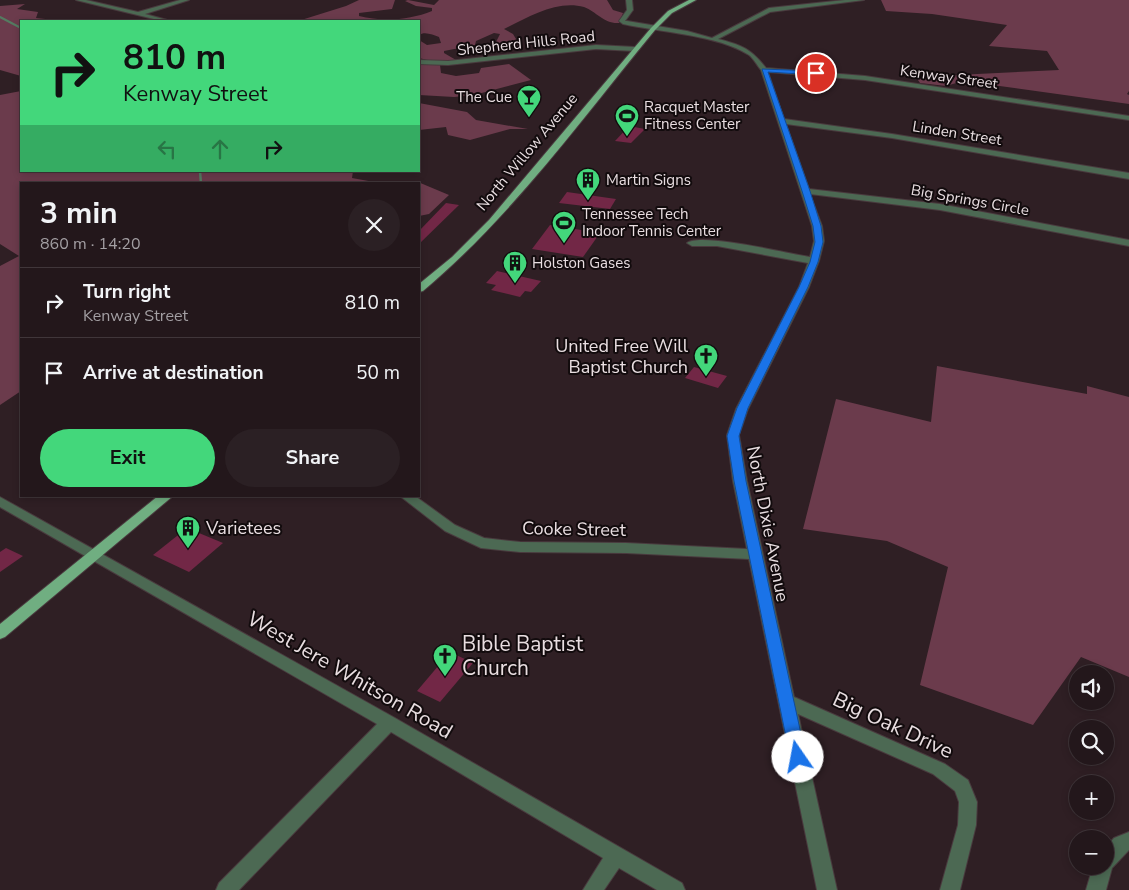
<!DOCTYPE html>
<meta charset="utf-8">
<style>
:root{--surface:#23171b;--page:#2b2024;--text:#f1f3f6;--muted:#a39fa3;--line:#40363a;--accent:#43d77b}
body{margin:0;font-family:"Nunito Sans",sans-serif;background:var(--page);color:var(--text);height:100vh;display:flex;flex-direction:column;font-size:19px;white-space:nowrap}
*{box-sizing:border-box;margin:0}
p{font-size:16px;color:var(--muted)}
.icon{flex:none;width:28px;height:28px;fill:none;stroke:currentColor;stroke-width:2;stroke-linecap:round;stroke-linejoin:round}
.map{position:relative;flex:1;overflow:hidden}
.details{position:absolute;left:20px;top:182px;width:400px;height:315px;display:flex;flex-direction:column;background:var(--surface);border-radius:0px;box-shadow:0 2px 8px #0003,0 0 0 1px var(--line)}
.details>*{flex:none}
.guide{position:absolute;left:20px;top:20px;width:400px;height:152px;border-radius:0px;box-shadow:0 2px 8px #0003,0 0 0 1px var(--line);background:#43d77b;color:#111;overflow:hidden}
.fabs{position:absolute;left:1069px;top:665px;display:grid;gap:10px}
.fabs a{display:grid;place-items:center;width:45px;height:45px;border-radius:50%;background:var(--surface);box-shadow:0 2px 8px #0003,0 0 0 1px var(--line);font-size:25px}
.pin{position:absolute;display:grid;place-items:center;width:42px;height:42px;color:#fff;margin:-21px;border:2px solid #fff;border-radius:50%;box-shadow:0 1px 5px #0007}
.me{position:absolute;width:55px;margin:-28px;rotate:348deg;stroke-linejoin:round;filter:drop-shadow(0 0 4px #0008)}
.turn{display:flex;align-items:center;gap:18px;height:105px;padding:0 20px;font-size:22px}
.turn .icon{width:65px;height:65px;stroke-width:2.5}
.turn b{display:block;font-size:35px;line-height:42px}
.lanes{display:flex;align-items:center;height:48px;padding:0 20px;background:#0003;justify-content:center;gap:25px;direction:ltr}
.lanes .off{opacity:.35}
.round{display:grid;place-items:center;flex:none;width:52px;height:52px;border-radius:26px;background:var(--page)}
.head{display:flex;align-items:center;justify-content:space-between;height:85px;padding:0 20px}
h1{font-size:30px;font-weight:700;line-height:38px}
.button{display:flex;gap:10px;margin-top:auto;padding:10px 20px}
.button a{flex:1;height:58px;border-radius:30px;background:var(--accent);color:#111;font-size:20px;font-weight:700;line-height:58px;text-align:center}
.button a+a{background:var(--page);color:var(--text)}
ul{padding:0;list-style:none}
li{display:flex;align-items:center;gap:15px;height:70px;padding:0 20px;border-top:1px solid var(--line)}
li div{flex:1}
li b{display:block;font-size:19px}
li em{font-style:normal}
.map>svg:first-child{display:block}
</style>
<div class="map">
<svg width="1129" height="890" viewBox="0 0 1129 890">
<rect width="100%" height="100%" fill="#2f1f24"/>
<g fill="#6b3b4c">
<path d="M359,0H395L392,9L359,13V16C383,22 410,20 432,11V8L416,6L405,1L408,0L434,5L439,0H607L613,10L623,13L619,23C604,24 597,12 584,7C556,0 529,17 504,29L513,34L519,44L517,49L496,42L500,34L494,33L476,41L475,45L444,51V53L456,60L431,61L419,58V40L427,45L441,43L439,37C433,35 425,31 419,35V21H333L332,19H321L320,21H298L346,6Z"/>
<polygon points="881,0 1129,0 1129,91 1127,94 1129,95 1129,104 963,81 946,86 920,83 916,77 1059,70 1047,51 989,46 1007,25 932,14 886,11"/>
<polygon points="25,4 17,9 38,12 36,18 64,21 21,21 21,76 0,70 0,6"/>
<polygon points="419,64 440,65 441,73 456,76 479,73 481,68 509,64 531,80 474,95 454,97 419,95"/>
<polygon points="21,91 21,171 353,171 352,178 374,182 418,182 449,195 429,214 419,216 419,184 21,184 21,391 0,405 0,266 19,256 0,244 0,95"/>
<polygon points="419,103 467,112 476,120 528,129 510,129 470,140 448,135 446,127 419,130"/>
<polygon points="937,366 1087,394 1087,386 1129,397 1129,677 1081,657 1033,725 920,685 948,567 887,541 803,529 836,399 931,422"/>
</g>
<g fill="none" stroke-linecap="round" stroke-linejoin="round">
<polyline stroke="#547b61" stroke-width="2" points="0,17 21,28"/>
<polyline stroke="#547b61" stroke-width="2.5" points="200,171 201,184"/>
</g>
<g fill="#722746">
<polygon points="629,126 645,129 631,143 615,141"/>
<polygon points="567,192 616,199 610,209 559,203"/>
<polygon points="446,203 459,205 419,244 419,231"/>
<polygon points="550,225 600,233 583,257 532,249"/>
<polygon points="497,271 541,281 531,292 525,291 520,297 491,290 496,285 486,283"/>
<polygon points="694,367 727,376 718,388 685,378"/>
<polygon points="187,528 223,543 189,572 153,555"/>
<polygon points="6,548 23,556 0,572 0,552"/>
<polygon points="450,652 473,663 440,702 417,691"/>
</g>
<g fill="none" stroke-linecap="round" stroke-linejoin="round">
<defs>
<g id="minor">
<polygon points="76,0 86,0 138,12 180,0 189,0 145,14 171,21 162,21"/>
<path d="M626,0H632L633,10L625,21H627L687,31L712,38L769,8L845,0H864L770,12L718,39C742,45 751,49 766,68L865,76L1129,116V120L865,80L768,72L784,119L892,134L1129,173V179L892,138L786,124L809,189L940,204L1129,240V246L940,210L810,194L822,226L824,241L819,261L809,287L748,409L739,435L747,481L794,697L945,764L968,780L977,802L976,825L960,890H940L958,825L959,802L955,791L933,774L798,714L837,890H817L749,559L626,553L520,552L481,548L445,531L400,496H415L455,525L484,538L520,542L626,543L747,549L733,481L727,435L736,409L799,287L808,263L717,246H692L687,243C700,232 790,254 810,257L814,241L812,226L761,70C757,65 753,58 749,55C719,35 658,32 623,24L619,21L627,10Z"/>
<polygon points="596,45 635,47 638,49 635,51 596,49 448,65 419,64 419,60 448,61"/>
<polygon points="0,497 395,718 682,883 685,890 657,890 619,868 604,890 583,890 603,858 391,732 239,890 216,890 219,883 377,724 0,507"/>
<polygon points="1129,832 1129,850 1112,868 1106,890 1086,890 1093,866 1105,866 1105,848 1114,838"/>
</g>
<g id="major">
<path d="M689,0H696L672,13L655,30C581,120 512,216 423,291L419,292V284L452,257L489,220L651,28L668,11Z"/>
<polygon points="158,496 173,496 5,637 0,639 0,624"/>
</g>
</defs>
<use href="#minor" stroke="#493a3e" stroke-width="2"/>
<use href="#major" stroke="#493a3e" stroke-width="2"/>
<use href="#minor" fill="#4c6953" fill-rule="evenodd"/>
<use href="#major" fill="#70ae81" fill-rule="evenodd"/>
</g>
<polygon fill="#1a73e8" stroke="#114b97" points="762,69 816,71 819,73 816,75 768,72 810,191 821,226 823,242 818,262 808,287 748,408 739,436 746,481 806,757 804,762 798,764 793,762 790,757 734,481 727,436 737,408 799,287 810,262 815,242 813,226 802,191"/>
<defs>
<symbol id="bar-pin" viewBox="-11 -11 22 30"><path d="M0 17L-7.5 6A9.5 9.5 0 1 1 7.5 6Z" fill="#43d77b" stroke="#120b0d"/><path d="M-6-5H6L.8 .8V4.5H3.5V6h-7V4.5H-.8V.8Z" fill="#111"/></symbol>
<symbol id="stadium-pin" viewBox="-11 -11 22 30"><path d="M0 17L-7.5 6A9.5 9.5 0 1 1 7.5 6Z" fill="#43d77b" stroke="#120b0d"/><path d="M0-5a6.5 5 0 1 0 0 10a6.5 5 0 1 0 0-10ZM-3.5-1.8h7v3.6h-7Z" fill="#111"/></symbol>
<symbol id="building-pin" viewBox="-11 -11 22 30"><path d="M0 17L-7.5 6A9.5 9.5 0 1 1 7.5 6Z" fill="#43d77b" stroke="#120b0d"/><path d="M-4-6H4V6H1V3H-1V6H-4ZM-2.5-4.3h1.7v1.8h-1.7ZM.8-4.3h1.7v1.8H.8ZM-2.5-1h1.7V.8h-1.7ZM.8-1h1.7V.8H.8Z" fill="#111"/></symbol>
<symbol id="church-pin" viewBox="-11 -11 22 30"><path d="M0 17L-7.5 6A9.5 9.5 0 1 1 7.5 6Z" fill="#43d77b" stroke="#120b0d"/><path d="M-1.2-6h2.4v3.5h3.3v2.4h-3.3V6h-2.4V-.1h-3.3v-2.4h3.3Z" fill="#111"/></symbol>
</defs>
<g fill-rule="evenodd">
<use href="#bar-pin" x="515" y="83" width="28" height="38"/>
<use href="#stadium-pin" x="613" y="102" width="28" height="38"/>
<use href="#building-pin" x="574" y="166" width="28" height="38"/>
<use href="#stadium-pin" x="550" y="209" width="28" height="38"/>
<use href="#building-pin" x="501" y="249" width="28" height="38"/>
<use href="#church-pin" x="692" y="342" width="28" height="38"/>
<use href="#building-pin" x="174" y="514" width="28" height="38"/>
<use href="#church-pin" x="431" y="642" width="28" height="38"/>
</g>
<g text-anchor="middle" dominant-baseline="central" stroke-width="4" stroke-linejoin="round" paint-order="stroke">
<g font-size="15" fill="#e9dee1" stroke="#120b0d">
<text transform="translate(526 43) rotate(-6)">Shepherd Hills Road</text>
<text transform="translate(949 77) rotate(8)">Kenway Street</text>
<text transform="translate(957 133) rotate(9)">Linden Street</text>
<text transform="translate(527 152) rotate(-50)">North Willow Avenue</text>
<text transform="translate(970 200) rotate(10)">Big Springs Circle</text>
</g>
<g font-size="15" fill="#e9dee1" stroke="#120b0d" text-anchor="start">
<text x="512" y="97" text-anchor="end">The Cue</text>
<text x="644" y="107">Racquet Master<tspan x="644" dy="17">Fitness Center</tspan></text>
<text x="606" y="180">Martin Signs</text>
<text x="582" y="214">Tennessee Tech<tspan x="582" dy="17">Indoor Tennis Center</tspan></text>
<text x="532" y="263">Holston Gases</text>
</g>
<g font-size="18" fill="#e9dee1" stroke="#120b0d" text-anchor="end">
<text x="688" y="346">United Free Will<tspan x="688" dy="21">Baptist Church</tspan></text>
<text x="206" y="528" text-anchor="start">Varietees</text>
</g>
<g font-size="18" fill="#e9dee1" stroke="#120b0d">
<text transform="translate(768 524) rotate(79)">North Dixie Avenue</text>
<text transform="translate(574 529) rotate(1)">Cooke Street</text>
</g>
<g font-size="21" fill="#e9dee1" stroke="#120b0d" text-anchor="start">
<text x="462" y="644">Bible Baptist<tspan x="462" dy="24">Church</tspan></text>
</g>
<g font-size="21" fill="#e9dee1" stroke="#120b0d">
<text transform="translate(350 675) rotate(30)">West Jere Whitson Road</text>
<text transform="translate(893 725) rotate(25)">Big Oak Drive</text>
</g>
</g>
</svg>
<div class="fabs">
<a><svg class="icon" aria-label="sound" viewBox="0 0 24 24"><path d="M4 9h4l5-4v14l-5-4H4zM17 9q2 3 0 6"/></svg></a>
<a><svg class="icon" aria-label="search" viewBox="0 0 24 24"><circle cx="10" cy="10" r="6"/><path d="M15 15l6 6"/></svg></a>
<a>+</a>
<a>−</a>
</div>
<div class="pin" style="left:816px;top:73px;background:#d93025"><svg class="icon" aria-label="arrive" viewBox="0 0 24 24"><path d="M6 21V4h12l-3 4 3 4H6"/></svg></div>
<svg class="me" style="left:798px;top:757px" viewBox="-20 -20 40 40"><circle r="19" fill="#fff"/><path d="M0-13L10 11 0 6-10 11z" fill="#1a73e8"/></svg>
<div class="guide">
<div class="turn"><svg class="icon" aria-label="right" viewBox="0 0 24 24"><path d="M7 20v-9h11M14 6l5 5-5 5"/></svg><div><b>810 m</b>Kenway Street</div></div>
<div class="lanes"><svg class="icon off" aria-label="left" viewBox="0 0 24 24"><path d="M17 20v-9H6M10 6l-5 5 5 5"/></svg><svg class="icon off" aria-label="ahead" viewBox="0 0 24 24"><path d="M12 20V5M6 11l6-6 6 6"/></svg><svg class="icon" aria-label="right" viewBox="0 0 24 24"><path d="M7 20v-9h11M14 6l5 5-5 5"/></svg></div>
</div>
<section class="details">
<div class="head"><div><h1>3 min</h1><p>860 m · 14:20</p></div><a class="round"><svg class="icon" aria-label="close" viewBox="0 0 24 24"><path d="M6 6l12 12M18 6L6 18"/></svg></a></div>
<ul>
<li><svg class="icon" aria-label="right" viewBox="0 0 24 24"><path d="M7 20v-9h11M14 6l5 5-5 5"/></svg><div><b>Turn right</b><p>Kenway Street</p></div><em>810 m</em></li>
<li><svg class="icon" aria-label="arrive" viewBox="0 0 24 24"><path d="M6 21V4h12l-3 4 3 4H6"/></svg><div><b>Arrive at destination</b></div><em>50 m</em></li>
</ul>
<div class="button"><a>Exit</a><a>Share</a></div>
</section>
</div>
